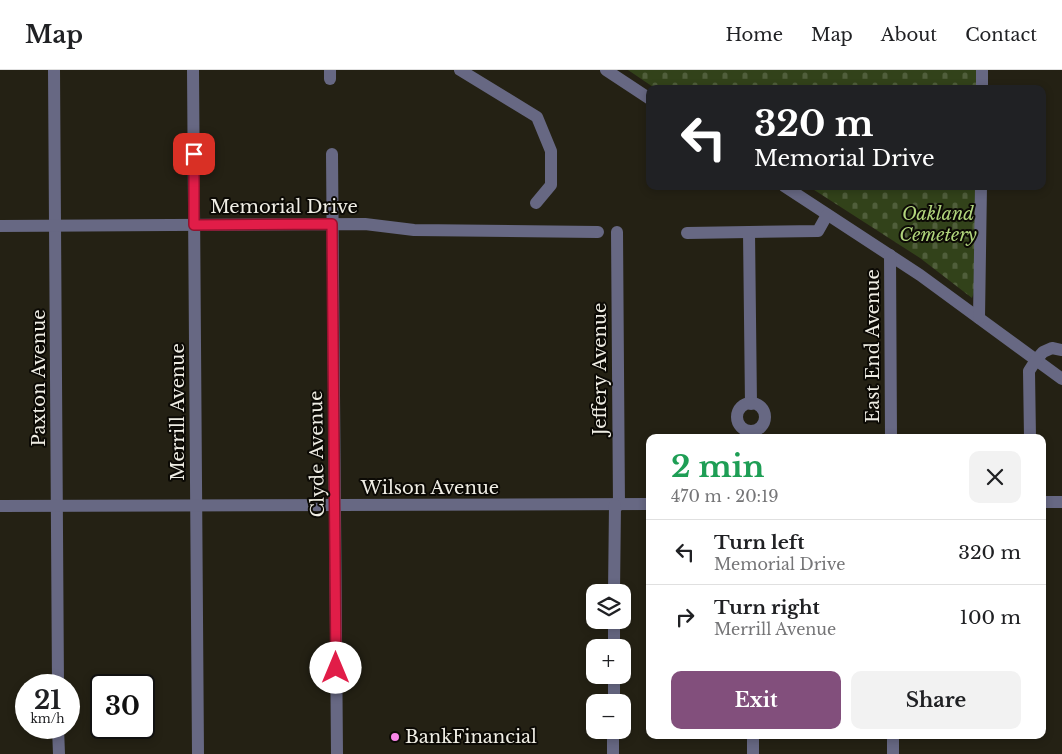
<!DOCTYPE html>
<meta charset="utf-8">
<style>
:root{--surface:#fff;--page:#f2f2f2;--text:#202124;--muted:#757577;--line:#e0e0e0;--accent:#824f7c}
body{margin:0;font-family:"Libre Baskerville",serif;background:var(--page);color:var(--text);height:100vh;display:flex;flex-direction:column;font-size:19px;white-space:nowrap}
*{box-sizing:border-box;margin:0}
p{font-size:16px;color:var(--muted)}
.icon{flex:none;width:28px;height:28px;fill:none;stroke:currentColor;stroke-width:2;stroke-linecap:round;stroke-linejoin:round}
.map{position:relative;flex:1;overflow:hidden}
.sheet{position:absolute;left:646px;top:364px;width:400px;height:305px;display:flex;flex-direction:column;background:var(--surface);border-radius:10px;box-shadow:0 2px 8px #0003}
.sheet>*{flex:none}
.guide{position:absolute;left:646px;top:15px;width:400px;height:105px;border-radius:10px;box-shadow:0 2px 8px #0003;background:#202124;color:#fff;overflow:hidden}
.buttons{position:absolute;left:586px;top:514px;display:grid;gap:10px}
.buttons a{display:grid;place-items:center;width:45px;height:45px;border-radius:10px;background:var(--surface);box-shadow:0 2px 8px #0003;font-size:25px}
.speed{position:absolute;left:15px;top:604px;display:flex;gap:10px;font-size:25px;font-weight:700;text-align:center}
.speed>*{display:grid;place-content:center;width:65px;height:65px;border-radius:50%;background:var(--surface);box-shadow:0 2px 8px #0003;line-height:1}
.speed small{font-size:12px;font-weight:400}
.speed .limit{border:2px solid #111;border-radius:8px;background:#fff;color:#111}
.pin{position:absolute;display:grid;place-items:center;width:42px;height:42px;color:#fff;margin:-21px;border-radius:10px;box-shadow:0 2px 8px #0006}
.me{position:absolute;width:55px;margin:-28px;rotate:0deg;stroke-linejoin:round;filter:drop-shadow(0 0 4px #0008)}
.turn{display:flex;align-items:center;gap:18px;height:105px;padding:0 25px;font-size:22px}
.turn .icon{width:65px;height:65px;stroke-width:2.5}
.turn b{display:block;font-size:35px;line-height:42px}
.round{display:grid;place-items:center;flex:none;width:52px;height:52px;border-radius:10px;background:var(--page)}
.head{display:flex;align-items:center;justify-content:space-between;height:85px;padding:0 25px}
h1{font-size:30px;font-weight:800;line-height:38px;color:#1e9e55}
.cta{display:flex;gap:10px;margin-top:auto;padding:10px 25px}
.cta a{flex:1;height:58px;border-radius:10px;background:var(--accent);color:#fff;font-size:20px;font-weight:800;line-height:58px;text-align:center}
.cta a+a{background:var(--page);color:var(--text)}
ul{padding:0;list-style:none}
li{display:flex;align-items:center;gap:15px;height:65px;padding:0 25px;border-top:1px solid var(--line)}
li div{flex:1}
li b{display:block;font-size:19px}
li em{font-style:normal}
header{display:flex;align-items:center;gap:30px;box-sizing:border-box;height:70px;padding:0 25px;background:var(--surface);border-bottom:1px solid var(--line)}
header strong{font-size:24px}
nav{display:flex;gap:28px;margin-inline-start:auto;font-size:18px}
.map>svg:first-child{display:block}
</style>
<header>
<strong>Map</strong>
<nav><a>Home</a><a>Map</a><a>About</a><a>Contact</a></nav>
</header>
<div class="map">
<svg width="1062" height="684" viewBox="0 0 1062 684">
<defs>
<pattern id="cemetery-stones" width="16" height="16" patternUnits="userSpaceOnUse" patternTransform="scale(1.25)"><rect width="16" height="16" fill="#32421a"/><path d="M2 7V4a2 2 0 0 1 4 0v3zM10 15v-3a2 2 0 0 1 4 0v3z" fill="#505e3b"/></pattern>
</defs>
<rect width="100%" height="100%" fill="#242114"/>
<g fill="url(#cemetery-stones)">
<polygon points="628,0 979,0 979,19 656,19"/>
<polygon points="808,116 977,116 976,216 972,228 920,188"/>
</g>
<g fill="none" stroke-linecap="round" stroke-linejoin="round">
<g stroke="#676883" stroke-width="12">
<polyline points="54,0 58,615"/>
<polyline points="193,0 198,684"/>
<polyline points="330,0 330,9"/>
<polyline points="460,0 537,47 551,81 551,115 536,133"/>
<polyline points="606,0 650,29"/>
<polyline points="982,19 982,0"/>
<polyline points="332,84 337,684"/>
<polyline points="784,116 920,205 1062,309"/>
<polyline points="0,156 365,154 414,160 598,162"/>
<polyline points="617,162 619,435"/>
<polyline points="749,162 751,334"/>
<polyline points="687,163 818,161 827,145"/>
<polyline points="890,185 891,368"/>
<polyline points="979,248 981,116"/>
<circle cx="751" cy="347" r="14"/>
<polyline points="1030,368 1029,301 1036,290 1043,282 1052,278 1062,280"/>
<polyline points="1042,432 1062,432"/>
<polyline points="0,436 650,434"/>
<polyline points="614,522 615,435"/>
<polyline points="614,578 614,550"/>
<polyline points="614,632 614,605"/>
<polyline points="58,658 59,684"/>
<polyline points="753,665 753,684"/>
<polyline points="893,665 893,684"/>
<polyline points="613,684 613,660"/>
</g>
</g>
<g fill="none" stroke-linecap="round" stroke-linejoin="round">
<defs>
<polyline id="route" points="194,84 194,155 332,154 336,598"/>
</defs>
<use href="#route" stroke="#92132f" stroke-width="12"/>
<use href="#route" stroke="#e11d48" stroke-width="9"/>
</g>
<circle fill="#f987e8" stroke="#0c0a05" stroke-width="2" cx="395" cy="667" r="5"/>
<g text-anchor="middle" dominant-baseline="central" stroke-width="4" stroke-linejoin="round" paint-order="stroke">
<g font-size="18" fill="#efede4" stroke="#0c0a05">
<text x="284" y="137">Memorial Drive</text>
<text transform="translate(873 276) rotate(-90)">East End Avenue</text>
<text transform="translate(600 299) rotate(-90)">Jeffery Avenue</text>
<text transform="translate(39 308) rotate(-90)">Paxton Avenue</text>
<text transform="translate(178 342) rotate(-90)">Merrill Avenue</text>
<text transform="translate(317 384) rotate(-91)">Clyde Avenue</text>
<text x="430" y="418">Wilson Avenue</text>
</g>
<g font-size="18" font-style="italic" fill="#b1d57c" stroke="#0c0a05">
<text x="938" y="144">Oakland<tspan x="938" dy="21">Cemetery</tspan></text>
</g>
<g font-size="18" fill="#efede4" stroke="#0c0a05" text-anchor="start">
<text x="405" y="667">BankFinancial</text>
</g>
</g>
</svg>
<div class="buttons">
<a><svg class="icon" aria-label="layers" viewBox="0 0 24 24"><path d="M12 4l9 5-9 5-9-5zM3 14l9 5 9-5"/></svg></a>
<a>+</a>
<a>−</a>
</div>
<div class="speed"><div>21<small>km/h</small></div><div class="limit">30</div></div>
<div class="pin" style="left:194px;top:84px;background:#d93025"><svg class="icon" aria-label="arrive" viewBox="0 0 24 24"><path d="M6 21V4h12l-3 4 3 4H6"/></svg></div>
<svg class="me" style="left:336px;top:598px" viewBox="-20 -20 40 40"><circle r="19" fill="#fff"/><path d="M0-13L10 11 0 6-10 11z" fill="#e11d48"/></svg>
<div class="guide">
<div class="turn"><svg class="icon" aria-label="left" viewBox="0 0 24 24"><path d="M17 20v-9H6M10 6l-5 5 5 5"/></svg><div><b>320 m</b>Memorial Drive</div></div>
</div>
<section class="sheet">
<div class="head"><div><h1>2 min</h1><p>470 m · 20:19</p></div><a class="round"><svg class="icon" aria-label="close" viewBox="0 0 24 24"><path d="M6 6l12 12M18 6L6 18"/></svg></a></div>
<ul>
<li><svg class="icon" aria-label="left" viewBox="0 0 24 24"><path d="M17 20v-9H6M10 6l-5 5 5 5"/></svg><div><b>Turn left</b><p>Memorial Drive</p></div><em>320 m</em></li>
<li><svg class="icon" aria-label="right" viewBox="0 0 24 24"><path d="M7 20v-9h11M14 6l5 5-5 5"/></svg><div><b>Turn right</b><p>Merrill Avenue</p></div><em>100 m</em></li>
</ul>
<div class="cta"><a>Exit</a><a>Share</a></div>
</section>
</div>
